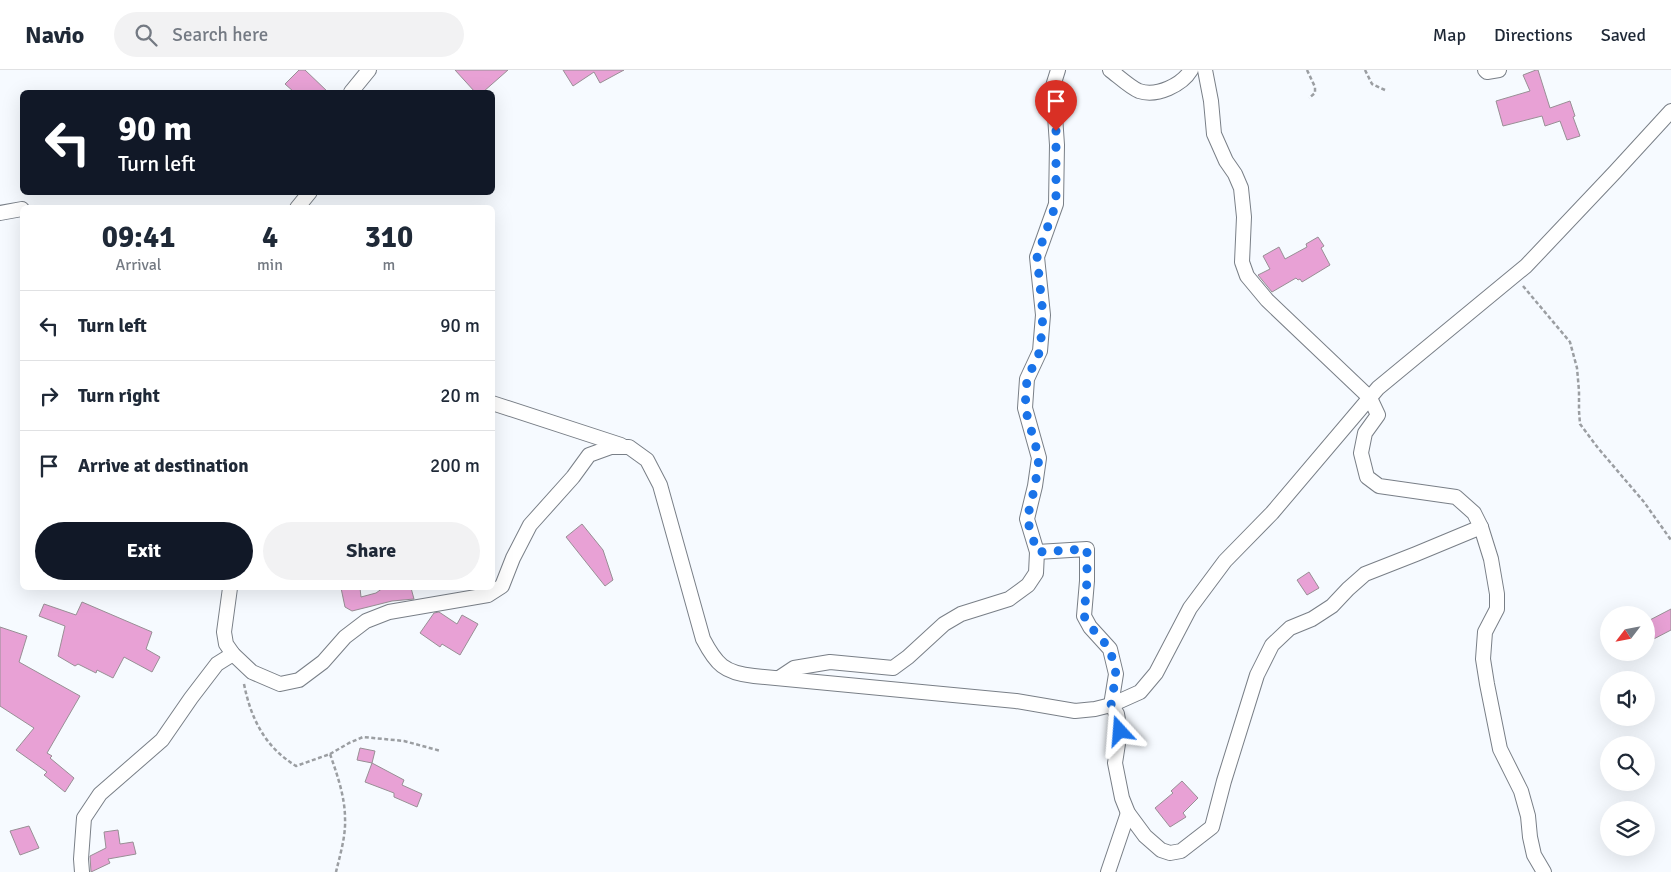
<!DOCTYPE html>
<style>
:root{--surface:#fff;--page:#f2f2f3;--text:#1f2937;--muted:#747a83;--line:#e0e1e3;--accent:#111827}
body{margin:0;font-family:Signika,sans-serif;background:var(--page);color:var(--text);height:100vh;display:flex;flex-direction:column;font-size:19px;white-space:nowrap}
*{box-sizing:border-box;margin:0}
p{font-size:16px;color:var(--muted)}
.icon{flex:none;width:28px;height:28px;fill:none;stroke:currentColor;stroke-width:2;stroke-linecap:round;stroke-linejoin:round}
.map{position:relative;flex:1;overflow:hidden}
.details{position:absolute;left:20px;top:135px;width:475px;height:385px;display:flex;flex-direction:column;background:var(--surface);border-radius:8px;box-shadow:0 5px 20px #0002}
.details>*{flex:none}
.banner{position:absolute;left:20px;top:20px;width:475px;height:105px;border-radius:8px;box-shadow:0 5px 20px #0002;background:#111827;color:#fff;overflow:hidden}
.needle{width:32px;rotate:238deg}
.buttons{position:absolute;left:1600px;top:536px;display:grid;gap:10px}
.buttons a{display:grid;place-items:center;width:55px;height:55px;border-radius:50%;background:var(--surface);box-shadow:0 5px 20px #0002;font-size:25px}
.pin{position:absolute;display:grid;place-items:center;width:42px;height:42px;color:#fff;margin:-51px -21px;border-radius:50% 50% 50% 0;rotate:-45deg;box-shadow:0 0 5px #0007}
.pin .icon{rotate:45deg}
.me{position:absolute;width:55px;margin:-28px;rotate:341deg;stroke-linejoin:round;filter:drop-shadow(0 0 4px #0008)}
.turn{display:flex;align-items:center;gap:18px;height:105px;padding:0 15px;font-size:22px}
.turn .icon{width:65px;height:65px;stroke-width:2.5}
.turn b{display:block;font-size:35px;line-height:42px}
.eta{display:flex;justify-content:space-evenly;align-items:center;height:85px;text-align:center}
.eta b{font-size:30px;font-weight:800;line-height:35px}
.button{display:flex;gap:10px;margin-top:auto;padding:10px 15px}
.button a{flex:1;height:58px;border-radius:30px;background:var(--accent);color:#fff;font-size:20px;font-weight:800;line-height:58px;text-align:center}
.button a+a{background:var(--page);color:var(--text)}
ul{padding:0;list-style:none}
li{display:flex;align-items:center;gap:15px;height:70px;padding:0 15px;border-top:1px solid var(--line)}
li div{flex:1}
li b{display:block;font-size:19px}
li em{font-style:normal}
header{display:flex;align-items:center;gap:30px;box-sizing:border-box;height:70px;padding:0 25px;background:var(--surface);border-bottom:1px solid var(--line)}
header strong{font-size:24px}
nav{display:flex;gap:28px;margin-inline-start:auto;font-size:18px}
.search{width:350px;height:45px;background:var(--page);display:flex;align-items:center;gap:12px;box-sizing:border-box;padding:0 18px;border-radius:28px;color:var(--muted);font-size:19px}
.map>svg:first-child{display:block}
</style>
<header>
<strong>Navio</strong>
<div class="search"><svg class="icon" aria-label="search" viewBox="0 0 24 24"><circle cx="10" cy="10" r="6"/><path d="M15 15l6 6"/></svg>Search here</div>
<nav><a>Map</a><a>Directions</a><a>Saved</a></nav>
</header>
<div class="map">
<svg width="1671" height="802" viewBox="0 0 1671 802">
<rect width="100%" height="100%" fill="#f6faff"/>
<g fill="#e8a1d5" stroke="#988f95">
<polygon points="299,0 305,0 328,22 294,22 285,14"/>
<polygon points="455,0 508,0 483,22 475,22"/>
<polygon points="563,0 624,0 600,13 594,2 573,16"/>
<polygon points="1536,0 1538,0 1550,38 1570,31 1575,46 1573,47 1580,66 1567,70 1560,51 1545,56 1542,46 1503,56 1496,31 1530,21 1523,5"/>
<polygon points="1318,167 1324,176 1321,178 1330,195 1302,212 1300,209 1298,210 1296,208 1272,222 1258,205 1270,199 1263,186 1279,177 1285,189 1307,177 1306,174"/>
<polygon points="582,454 603,480 613,510 605,516 566,467"/>
<polygon points="1309,502 1319,518 1307,525 1297,510"/>
<polygon points="341,518 360,518 361,527 376,523 383,518 411,518 414,529 392,531 352,541 345,537"/>
<polygon points="82,532 152,562 146,579 160,587 152,602 124,587 113,608 97,600 96,603 78,594 75,596 58,586 65,556 39,546 44,534 76,545"/>
<polygon points="1671,539 1671,560 1646,573 1646,552"/>
<polygon points="439,542 457,554 462,545 478,554 460,585 442,574 440,577 420,563 434,543"/>
<polygon points="0,557 27,566 19,592 80,626 47,683 52,686 50,688 74,708 65,722 44,705 47,702 16,680 34,658 0,636"/>
<polygon points="360,678 375,681 372,693 357,690"/>
<polygon points="372,693 404,710 402,715 422,724 417,737 394,727 394,723 365,712"/>
<polygon points="1182,711 1198,728 1183,743 1186,747 1170,757 1155,738 1173,723 1171,721"/>
<polygon points="29,756 39,778 20,785 10,761"/>
<polygon points="118,760 120,774 133,772 136,784 108,789 110,793 91,802 90,786 106,778 104,762"/>
</g>
<g fill="none" stroke-linecap="round" stroke-linejoin="round">
<defs>
<g id="street">
<path d="M1110,0C1118,6 1131,18 1139,21C1157,27 1182,15 1191,0"/>
<polyline points="1205,0 1211,31 1214,64 1226,91 1235,104 1241,118 1244,147 1242,192 1247,206 1267,230 1370,328 1378,345 1365,363 1361,383 1367,407 1379,416 1456,427 1474,443 1481,457 1491,489 1497,524 1497,539 1485,562 1483,589 1487,614 1500,679 1521,721 1528,746 1530,767 1534,785 1544,802"/>
<polyline points="1485,0 1487,2 1499,0"/>
<polyline points="351,22 369,0"/>
<polyline points="297,138 310,122"/>
<polyline points="0,143 22,139"/>
<polyline points="492,333 621,375"/>
<polyline points="1037,482 1087,479 1087,511 1084,546 1090,557 1110,579 1116,604 1111,635 1117,644 1120,661 1115,693 1122,728 1128,743 1145,766 1161,780 1170,783 1181,781 1212,757 1224,711 1257,605 1272,575 1290,558 1312,549 1332,536 1348,519 1365,504 1416,484 1481,457"/>
<path d="M230,518L224,562L226,574L233,584L252,602L280,614L299,610L323,592L345,567L366,551L389,542L488,525L502,516L513,488L530,455L573,407L589,385L611,377H629L647,390L660,415L703,569C716,594 724,603 754,606L1016,631L1075,641L1095,639L1111,635L1140,622L1156,603L1190,538L1225,491L1272,443L1378,318L1526,196L1615,102L1671,41"/>
<polyline points="779,608 794,598 830,592 893,598 908,587 944,554 961,544 1009,529 1028,515 1036,503 1037,482 1027,449 1035,416 1039,388 1025,338 1027,309 1040,281 1043,245 1037,187 1056,134 1057,75 1053,16 1058,0"/>
<polyline points="82,802 81,789 84,748 100,724 162,670 191,628 217,594 233,584"/>
<polyline points="1108,802 1128,743"/>
</g>
</defs>
<use href="#street" stroke="#797f87" stroke-width="16"/>
<g stroke="#9b9ea2" stroke-width="2.5" stroke-dasharray="4 2.5" stroke-linecap="butt">
<polyline points="1307,0 1315,17 1315,23 1309,28"/>
<polyline points="1365,0 1372,14 1385,20"/>
<polyline points="1523,216 1570,272 1577,298 1579,321 1579,341 1580,354 1598,378 1644,432 1671,470"/>
<path d="M244,614C251,649 265,677 296,696L330,684C337,704 345,727 345,748C346,766 340,785 336,802"/>
<polyline points="330,684 349,673 363,667 404,671 441,681"/>
</g>
<use href="#street" stroke="#fff" stroke-width="14"/>
</g>
<g fill="none" stroke-linecap="round" stroke-linejoin="round">
<polyline stroke="#1a73e8" stroke-width="9" stroke-dasharray="0 16.2" points="1056,61 1056,134 1037,186 1043,245 1040,281 1027,309 1025,338 1039,388 1035,416 1027,449 1037,482 1087,479 1087,511 1084,546 1090,556 1110,579 1116,604 1111,635 1117,644 1120,661"/>
</g>
</svg>
<div class="buttons">
<a><svg class="needle" viewBox="-14 -14 28 28"><path d="M0-13l5 13h-10z" fill="#e53935"/><path d="M0 13l5-13h-10z" fill="#747a83"/></svg></a>
<a><svg class="icon" aria-label="sound" viewBox="0 0 24 24"><path d="M4 9h4l5-4v14l-5-4H4zM17 9q2 3 0 6"/></svg></a>
<a><svg class="icon" aria-label="search" viewBox="0 0 24 24"><circle cx="10" cy="10" r="6"/><path d="M15 15l6 6"/></svg></a>
<a><svg class="icon" aria-label="layers" viewBox="0 0 24 24"><path d="M12 4l9 5-9 5-9-5zM3 14l9 5 9-5"/></svg></a>
</div>
<div class="pin" style="left:1056px;top:61px;background:#d93025"><svg class="icon" aria-label="arrive" viewBox="0 0 24 24"><path d="M6 21V4h12l-3 4 3 4H6"/></svg></div>
<svg class="me" style="left:1120px;top:661px" viewBox="-20 -20 40 40"><path d="M0-17L14 15 0 8-14 15z" fill="#1a73e8" stroke="#fff" stroke-width="4"/></svg>
<div class="banner">
<div class="turn"><svg class="icon" aria-label="left" viewBox="0 0 24 24"><path d="M17 20v-9H6M10 6l-5 5 5 5"/></svg><div><b>90 m</b>Turn left</div></div>
</div>
<section class="details">
<div class="eta">
<div><b>09:41</b><p>Arrival</p></div>
<div><b>4</b><p>min</p></div>
<div><b>310</b><p>m</p></div>
</div>
<ul>
<li><svg class="icon" aria-label="left" viewBox="0 0 24 24"><path d="M17 20v-9H6M10 6l-5 5 5 5"/></svg><div><b>Turn left</b></div><em>90 m</em></li>
<li><svg class="icon" aria-label="right" viewBox="0 0 24 24"><path d="M7 20v-9h11M14 6l5 5-5 5"/></svg><div><b>Turn right</b></div><em>20 m</em></li>
<li><svg class="icon" aria-label="arrive" viewBox="0 0 24 24"><path d="M6 21V4h12l-3 4 3 4H6"/></svg><div><b>Arrive at destination</b></div><em>200 m</em></li>
</ul>
<div class="button"><a>Exit</a><a>Share</a></div>
</section>
</div>
